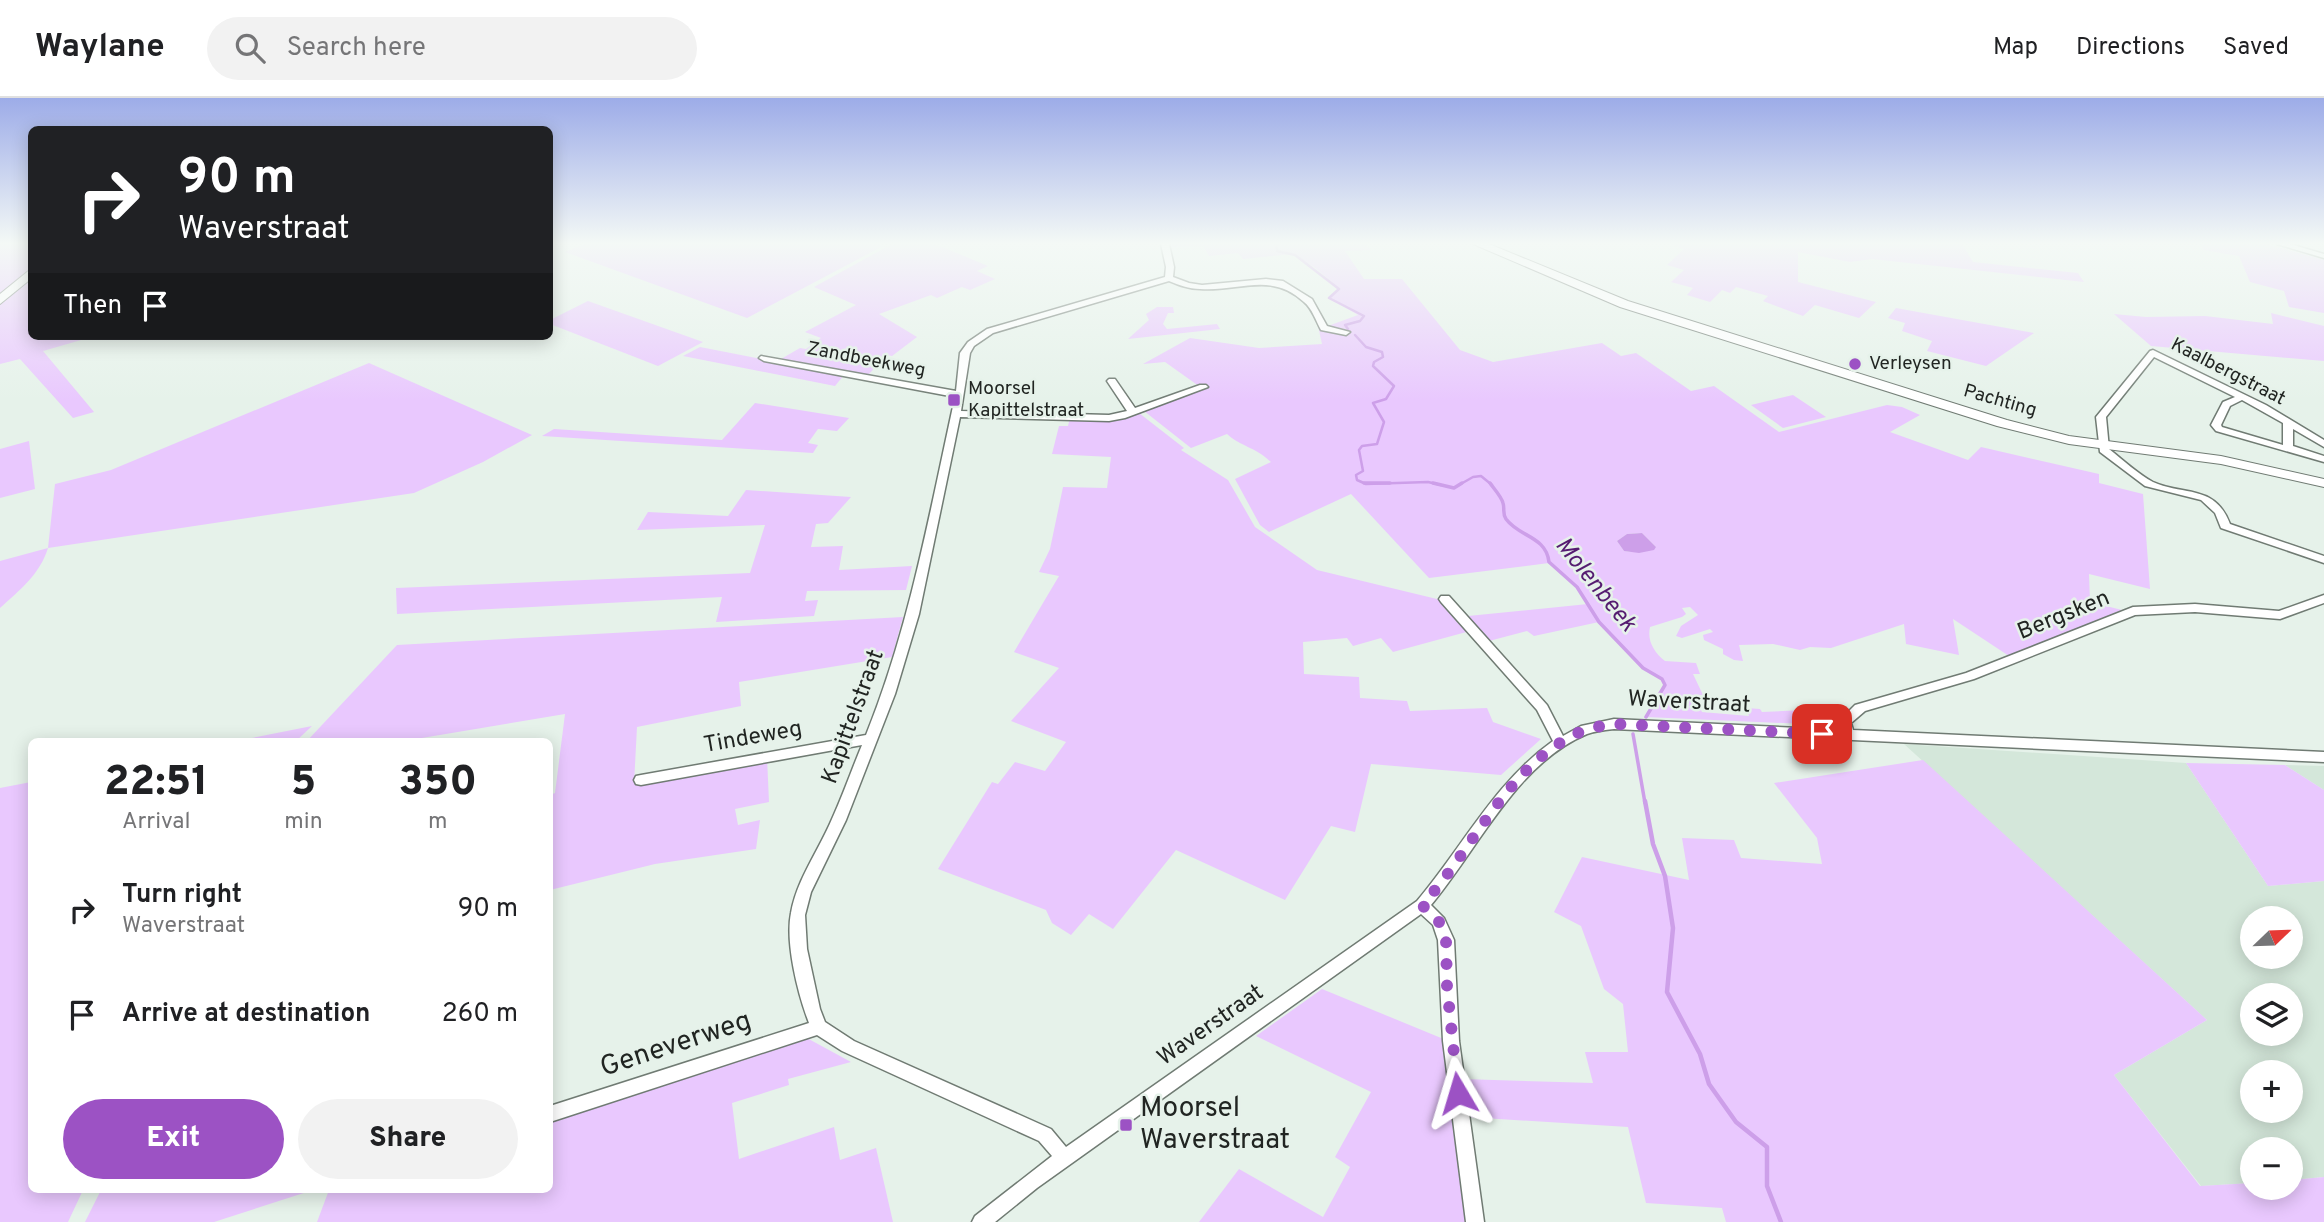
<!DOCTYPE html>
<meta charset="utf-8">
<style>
:root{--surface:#fff;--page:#f2f2f2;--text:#202124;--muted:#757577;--line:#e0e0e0;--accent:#9c52c4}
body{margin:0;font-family:Overpass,sans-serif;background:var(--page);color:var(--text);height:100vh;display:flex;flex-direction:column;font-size:26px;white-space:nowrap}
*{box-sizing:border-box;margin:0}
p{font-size:23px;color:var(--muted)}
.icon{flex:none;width:38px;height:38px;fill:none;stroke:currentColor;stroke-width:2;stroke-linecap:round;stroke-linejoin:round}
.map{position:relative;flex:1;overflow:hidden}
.drawer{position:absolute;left:28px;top:640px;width:525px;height:455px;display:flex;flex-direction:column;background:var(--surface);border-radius:10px;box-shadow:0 4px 18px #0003}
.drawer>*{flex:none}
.banner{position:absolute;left:28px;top:28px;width:525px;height:214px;border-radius:10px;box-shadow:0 4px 18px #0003;background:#202124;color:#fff;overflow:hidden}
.needle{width:46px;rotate:67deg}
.fabs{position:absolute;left:2240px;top:808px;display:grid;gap:14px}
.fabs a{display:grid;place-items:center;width:63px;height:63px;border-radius:50%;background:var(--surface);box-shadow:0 4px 18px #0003;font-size:35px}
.pin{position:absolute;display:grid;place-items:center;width:60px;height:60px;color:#fff;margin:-30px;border-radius:14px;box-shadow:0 4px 10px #0006}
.me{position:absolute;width:77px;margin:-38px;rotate:353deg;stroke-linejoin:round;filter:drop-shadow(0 0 5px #0008)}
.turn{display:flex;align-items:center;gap:24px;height:147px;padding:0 35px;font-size:32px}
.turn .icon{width:91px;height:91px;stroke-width:2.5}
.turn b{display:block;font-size:49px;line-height:60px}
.then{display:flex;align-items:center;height:66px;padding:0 35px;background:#0003;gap:14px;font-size:26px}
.eta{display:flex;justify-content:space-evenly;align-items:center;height:119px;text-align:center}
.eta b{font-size:42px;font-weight:800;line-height:49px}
.button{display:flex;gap:14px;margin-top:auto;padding:14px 35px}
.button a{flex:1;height:80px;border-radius:42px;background:var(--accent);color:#fff;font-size:28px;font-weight:800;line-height:80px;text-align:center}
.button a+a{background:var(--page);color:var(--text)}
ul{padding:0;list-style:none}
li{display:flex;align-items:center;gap:21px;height:105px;padding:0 35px}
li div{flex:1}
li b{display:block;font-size:26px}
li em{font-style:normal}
header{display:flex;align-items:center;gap:42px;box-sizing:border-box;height:98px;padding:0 35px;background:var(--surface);border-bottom:2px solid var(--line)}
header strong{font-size:33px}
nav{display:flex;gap:38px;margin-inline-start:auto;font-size:24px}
.search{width:490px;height:63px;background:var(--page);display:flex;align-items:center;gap:18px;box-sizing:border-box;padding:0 24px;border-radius:38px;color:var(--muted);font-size:26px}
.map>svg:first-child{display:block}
</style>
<header>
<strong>Waylane</strong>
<div class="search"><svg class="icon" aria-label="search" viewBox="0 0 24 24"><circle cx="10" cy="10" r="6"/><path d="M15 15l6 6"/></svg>Search here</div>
<nav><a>Map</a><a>Directions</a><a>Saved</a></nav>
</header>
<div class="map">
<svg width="2324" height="1124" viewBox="0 0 2324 1124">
<rect width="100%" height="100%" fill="#e6f2ea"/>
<g fill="#d4e7da" fill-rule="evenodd">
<path d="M1904,646L2186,665L2268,788L2324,783V1079L2291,1082V1052H2252V1085L2201,1088L2114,977L2207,922ZM2252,821H2291V859H2252ZM2252,898H2291V936H2252ZM2252,975H2291V1013H2252Z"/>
<polygon points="2285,667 2324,668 2324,692"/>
</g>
<g fill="#e9c8fe" fill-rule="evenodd">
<polygon points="0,146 31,146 31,173 0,202"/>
<polygon points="584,146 878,146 883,148 747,220 565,154"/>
<polygon points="892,146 935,146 988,168 977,173 995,181 970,192 962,189 937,200 931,197 879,216 917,239 892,258 887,257 867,278 781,261 800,250 806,251 821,240 805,234 856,207 814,189"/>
<path d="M1171,146H1366L1371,152L1345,153L1364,181H1402L1460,252L1493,264L1602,245L1621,258L1636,255L1691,293L1714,288L1779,334L1887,307L1902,309L1920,317L1890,334L1968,362L1981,349L2099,376V385L2143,396L2150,491L2089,476L2090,504L2122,512L2009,558L1953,521L1959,557L1906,546L1904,526L1831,550L1810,549L1800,552L1773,546L1739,547L1743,563L1734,562L1723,556V551L1704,542L1703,537L1713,534L1710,531L1682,540L1676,538L1681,528L1698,517L1690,509L1682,510L1686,516L1682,519L1650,529C1647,543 1654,554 1665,563L1696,565L1700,576H1693L1703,597L1694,598L1702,614L1749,618L1746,610L1760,611L1762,614L1805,612L1816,622L1804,626L1646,619L1665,587L1661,581L1643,570L1599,524L1534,538L1527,533L1489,543L1468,518L1588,506L1577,490L1549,465L1429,480L1351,396L1269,434L1260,427L1235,381L1271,364C1254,348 1241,349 1227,336L1191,350L1144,313L1203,291L1165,264L1143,266L1190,240L1259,250L1322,246L1318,228H1328L1358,217L1329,200L1339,190L1314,169L1292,156L1243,161L1238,155L1209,158L1203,148L1172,149ZM1642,435L1656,449C1644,453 1636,455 1624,453L1617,443L1627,436Z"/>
<polygon points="1671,146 1962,146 1973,164 2078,175 2084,184 1872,161 1850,164 1798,154 1798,184 1876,204 1859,220 1815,207 1803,218 1763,203 1768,198 1736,189 1730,195 1722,192 1710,204 1687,197 1693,190 1671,184 1684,172 1667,167 1684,151"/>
<polygon points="2201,146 2266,146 2324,162 2324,215 2289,209 2284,193 2250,184 2239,158 2203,152"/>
<polygon points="31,176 32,238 95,238 43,253 94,314 73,320 20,261 0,266 0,206"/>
<polygon points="588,203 703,244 658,268 550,226 550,222"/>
<polygon points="1157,209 1173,209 1174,215 1168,215 1163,226 1167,231 1217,226 1220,231 1128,241 1149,222 1146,216"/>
<polygon points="1896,210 2034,235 1986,268 1927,253 1932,243 1902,233 1905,225 1888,220"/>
<polygon points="2271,215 2324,228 2324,263 2151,248 2114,216 2146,219 2205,218 2273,226"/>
<polygon points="700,249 844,277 835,288 683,258"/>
<path d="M369,265L532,337L483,364L414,395L48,450C40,476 20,492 0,510V463L48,450L55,386L111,372Z"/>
<polygon points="1793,297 1826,319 1783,330 1751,307"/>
<polygon points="755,305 849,320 837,333 818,331 808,345 818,347 813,355 542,338 554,331 722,342"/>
<polygon points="1139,315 1184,350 1181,352 1228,382 1255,429 1317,472 1441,502 1470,533 1393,554 1381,540 1353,548 1347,540 1303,544 1304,576 1359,579 1360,600 1407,603 1410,613 1487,610 1493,624 1541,641 1501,677 1371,666 1355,734 1331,728 1285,802 1176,752 1113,831 1089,816 1071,837 1052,825 1046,812 938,771 992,684 998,686 1015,664 1045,673 1066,644 1011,623 1059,570 1014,554 1059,478 1039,474 1050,451 1063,389 1107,390 1111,359 1052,356 1059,328 1068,328 1070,320 1129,319"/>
<polygon points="29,343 35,391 0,400 0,351"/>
<polygon points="746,392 851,399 828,425 816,426 811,449 843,448 839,472 912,468 906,492 807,493 805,503 818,502 814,518 716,524 722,499 397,516 396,490 750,475 765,427 637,432 648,414 728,418"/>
<polygon points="903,519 892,559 739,584 741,608 637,629 634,686 767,659 769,704 735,711 738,727 760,722 756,751 655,766 550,792 550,697 555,695 565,616 398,644 306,644 397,547"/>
<polygon points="312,628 295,644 232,644"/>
<polygon points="1923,662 2207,922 2114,977 2200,1088 2252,1085 2252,1090 2291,1090 2291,1082 2324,1079 2324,1124 1726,1124 1722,1110 1646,1105 1628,1029 1467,1019 1462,981 1593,985 1585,954 1628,954 1623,906 1604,891 1581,828 1554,814 1582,759 1689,782 1682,740 1734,742 1741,760 1822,766 1817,740 1774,685"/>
<polygon points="2186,665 2285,667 2324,692 2324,783 2268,788"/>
<polygon points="31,684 32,1092 83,1092 68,1124 0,1124 0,690"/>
<polygon points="1322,891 1446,942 1471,1124 1199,1124 1239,1071 1323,1119 1350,1069 1335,1059 1371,994 1256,938"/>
<polygon points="805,939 851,964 788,981 789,987 732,1005 739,1061 834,1029 840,1062 876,1050 893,1124 317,1124 329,1092 550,1092 550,1018"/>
<polygon points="101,1092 313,1092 214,1124 85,1124"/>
</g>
<polygon fill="#cd9fe9" points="1642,435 1656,449 1654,452 1639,455 1624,453 1617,443 1627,436"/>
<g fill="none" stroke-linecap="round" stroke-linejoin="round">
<g stroke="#cd9fe9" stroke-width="2.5">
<polyline points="1277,146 1277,153 1295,157 1339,191 1329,200 1364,218 1360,223 1345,227 1348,231"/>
<polyline points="1355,237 1366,249 1382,254 1383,259 1374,264 1373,268 1394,288 1386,301 1373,305 1384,324 1377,346 1362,348 1359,352 1363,373 1356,377 1357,382 1366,386 1428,384 1441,387"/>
<polyline points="1459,387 1473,379 1481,378 1492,387"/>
</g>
<g stroke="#cd9fe9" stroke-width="3.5">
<polyline points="1364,385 1390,385"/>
<polyline points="1433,385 1454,390 1462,385"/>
<path d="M1490,385C1494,391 1501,398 1503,405C1505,411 1502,415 1506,421C1519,439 1546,438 1549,464L1577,489L1599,524L1643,570L1662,581L1665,587L1646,619"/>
<polyline points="1633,636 1645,705"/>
</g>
<polyline stroke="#cd9fe9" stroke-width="4.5" points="1645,703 1653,746 1665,778 1673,830 1667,894 1700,956 1709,986 1736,1024 1767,1049 1767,1088 1781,1124"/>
<defs>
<g id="street">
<path d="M1161,146H1169L1174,169L1173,179L1189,185L1202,187L1266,181L1283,183L1312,201L1327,228L1350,234L1346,237L1321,232C1316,223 1312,210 1304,204C1271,173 1239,194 1200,191C1189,191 1179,187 1169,183L993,235L974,248L970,255L961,313L1109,317L1127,313L1107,283L1109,281H1115L1135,310L1200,287H1206L1208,289L1125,320L1109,323L960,319L919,516L895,596L846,722L811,794L805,817L807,851L820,911L825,924L854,943L1051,1031L1066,1049L1417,803C1462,750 1495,684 1553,643L1537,612L1441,504L1439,501L1441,498H1449L1547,607L1563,638L1581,628L1614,621L1840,632L1838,624L1855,607L1966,575L2133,509L2195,506L2279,513L2324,497V505L2280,521L2195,514L2135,517L1974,581L1865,613L1851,625L1853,632L2324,654V664L1614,631C1605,632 1596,633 1587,636C1517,665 1478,751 1431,807L1444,820L1454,842L1459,943L1484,1124H1466L1443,943L1438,842L1433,827L1421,816L1037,1090L995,1124H972L975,1118L1052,1058L1039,1043L842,953L817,937L550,1024V1008L809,925C798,896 785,845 791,815C797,781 819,752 832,721C843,697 852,671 862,647L641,687L636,686L634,682L636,678L641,677L866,637C910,528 930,413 955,299L764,263L759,260L761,258L956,293L960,255L968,244L987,231L1165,179L1166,169Z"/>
<polygon points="2277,146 2290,146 2324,156 2324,160"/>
<path d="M2153,252L2266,307L2324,342V349L2293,331V348L2324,358V364L2216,333L2211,327L2223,304L2235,299L2154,259L2106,319L2109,351C2122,361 2139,377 2153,384C2184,398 2215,386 2230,426L2324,458V465L2221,430L2215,415L2201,402L2145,388L2100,354L2096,319L2150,253ZM2242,302L2283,325V347L2222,329L2221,327L2230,308Z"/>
</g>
<g id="secondary">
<polygon points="1473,146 1489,146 1628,203 2007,322 2069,338 2221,358 2324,381 2324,389 2221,366 2069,346 1997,328 1620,209"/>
<polygon points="32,170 32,180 0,206 0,196"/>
</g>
</defs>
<use href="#street" stroke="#707b73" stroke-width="3"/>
<use href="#secondary" stroke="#707b73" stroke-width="2"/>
<use href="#street" fill="#fff" fill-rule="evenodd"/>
<use href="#secondary" fill="#fff" fill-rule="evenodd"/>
</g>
<linearGradient id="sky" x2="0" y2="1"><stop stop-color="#9dace8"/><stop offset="0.48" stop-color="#f4f9f6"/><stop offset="1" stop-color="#f4f9f6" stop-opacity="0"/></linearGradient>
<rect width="2324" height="303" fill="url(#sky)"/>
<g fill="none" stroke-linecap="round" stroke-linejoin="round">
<path stroke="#9c52c4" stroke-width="12" stroke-dasharray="0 21.6" d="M1458,995L1447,888L1446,842L1439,824L1422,807C1475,750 1507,666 1582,633C1592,629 1604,628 1614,626L1822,636"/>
</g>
<g fill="#9c52c4" stroke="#e6f2ea" stroke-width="2.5">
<circle cx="1855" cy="266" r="7"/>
<rect x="947" y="295" width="14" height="14" rx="3.5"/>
<rect x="1119" y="1020" width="14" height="14" rx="3.5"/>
</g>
<g text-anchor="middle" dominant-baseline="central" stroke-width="5" stroke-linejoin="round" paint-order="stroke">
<g font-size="19" fill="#212522" stroke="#e6f2ea">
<text transform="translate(866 262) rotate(11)">Zandbeekweg</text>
<text transform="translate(2228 274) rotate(27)">Kaalbergstraat</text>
<text transform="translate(2000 303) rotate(16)">Pachting</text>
</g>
<g font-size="19" fill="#212522" stroke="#e6f2ea" text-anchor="start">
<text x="1869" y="266">Verleysen</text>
<text x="968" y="291">Moorsel<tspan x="968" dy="22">Kapittelstraat</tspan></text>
</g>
<g font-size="23" fill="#212522" stroke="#e6f2ea">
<text transform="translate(2064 518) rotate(-22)">Bergsken</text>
<text transform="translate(1689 605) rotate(3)">Waverstraat</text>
<text transform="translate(854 619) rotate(-70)">Kapittelstraat</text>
<text transform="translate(753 640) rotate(-10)">Tindeweg</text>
<text transform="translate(1211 928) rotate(-35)">Waverstraat</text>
</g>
<g font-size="24" font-style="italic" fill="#551c71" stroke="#e6f2ea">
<text transform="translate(1595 487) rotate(51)">Molenbeek</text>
</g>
<g font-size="28" fill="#212522" stroke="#e6f2ea">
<text transform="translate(676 947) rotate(-18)">Geneverweg</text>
</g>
<g font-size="28" fill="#212522" stroke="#e6f2ea" text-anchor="start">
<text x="1140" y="1011">Moorsel<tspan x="1140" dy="32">Waverstraat</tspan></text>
</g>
</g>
</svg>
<div class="fabs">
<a><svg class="needle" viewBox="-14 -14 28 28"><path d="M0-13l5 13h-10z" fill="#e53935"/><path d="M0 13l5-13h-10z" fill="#757577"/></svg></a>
<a><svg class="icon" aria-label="layers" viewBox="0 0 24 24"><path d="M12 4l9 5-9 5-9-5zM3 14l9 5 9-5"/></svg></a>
<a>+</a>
<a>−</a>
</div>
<div class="pin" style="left:1822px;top:636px;background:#d93025"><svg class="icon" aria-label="arrive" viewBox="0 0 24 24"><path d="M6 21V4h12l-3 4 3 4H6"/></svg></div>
<svg class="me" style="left:1458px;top:995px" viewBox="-20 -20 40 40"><path d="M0-17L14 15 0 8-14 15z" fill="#9c52c4" stroke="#fff" stroke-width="4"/></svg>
<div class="banner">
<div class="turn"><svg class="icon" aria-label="right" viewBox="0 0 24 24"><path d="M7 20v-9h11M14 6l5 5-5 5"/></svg><div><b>90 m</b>Waverstraat</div></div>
<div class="then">Then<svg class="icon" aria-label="arrive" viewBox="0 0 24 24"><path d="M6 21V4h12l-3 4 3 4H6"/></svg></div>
</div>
<section class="drawer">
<div class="eta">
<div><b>22:51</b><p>Arrival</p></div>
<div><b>5</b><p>min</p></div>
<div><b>350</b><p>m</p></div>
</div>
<ul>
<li><svg class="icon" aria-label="right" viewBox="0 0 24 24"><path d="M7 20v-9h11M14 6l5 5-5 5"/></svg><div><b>Turn right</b><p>Waverstraat</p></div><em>90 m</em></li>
<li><svg class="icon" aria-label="arrive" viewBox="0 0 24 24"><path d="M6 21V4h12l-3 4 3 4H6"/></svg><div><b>Arrive at destination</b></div><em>260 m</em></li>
</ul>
<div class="button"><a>Exit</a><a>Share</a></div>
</section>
</div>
